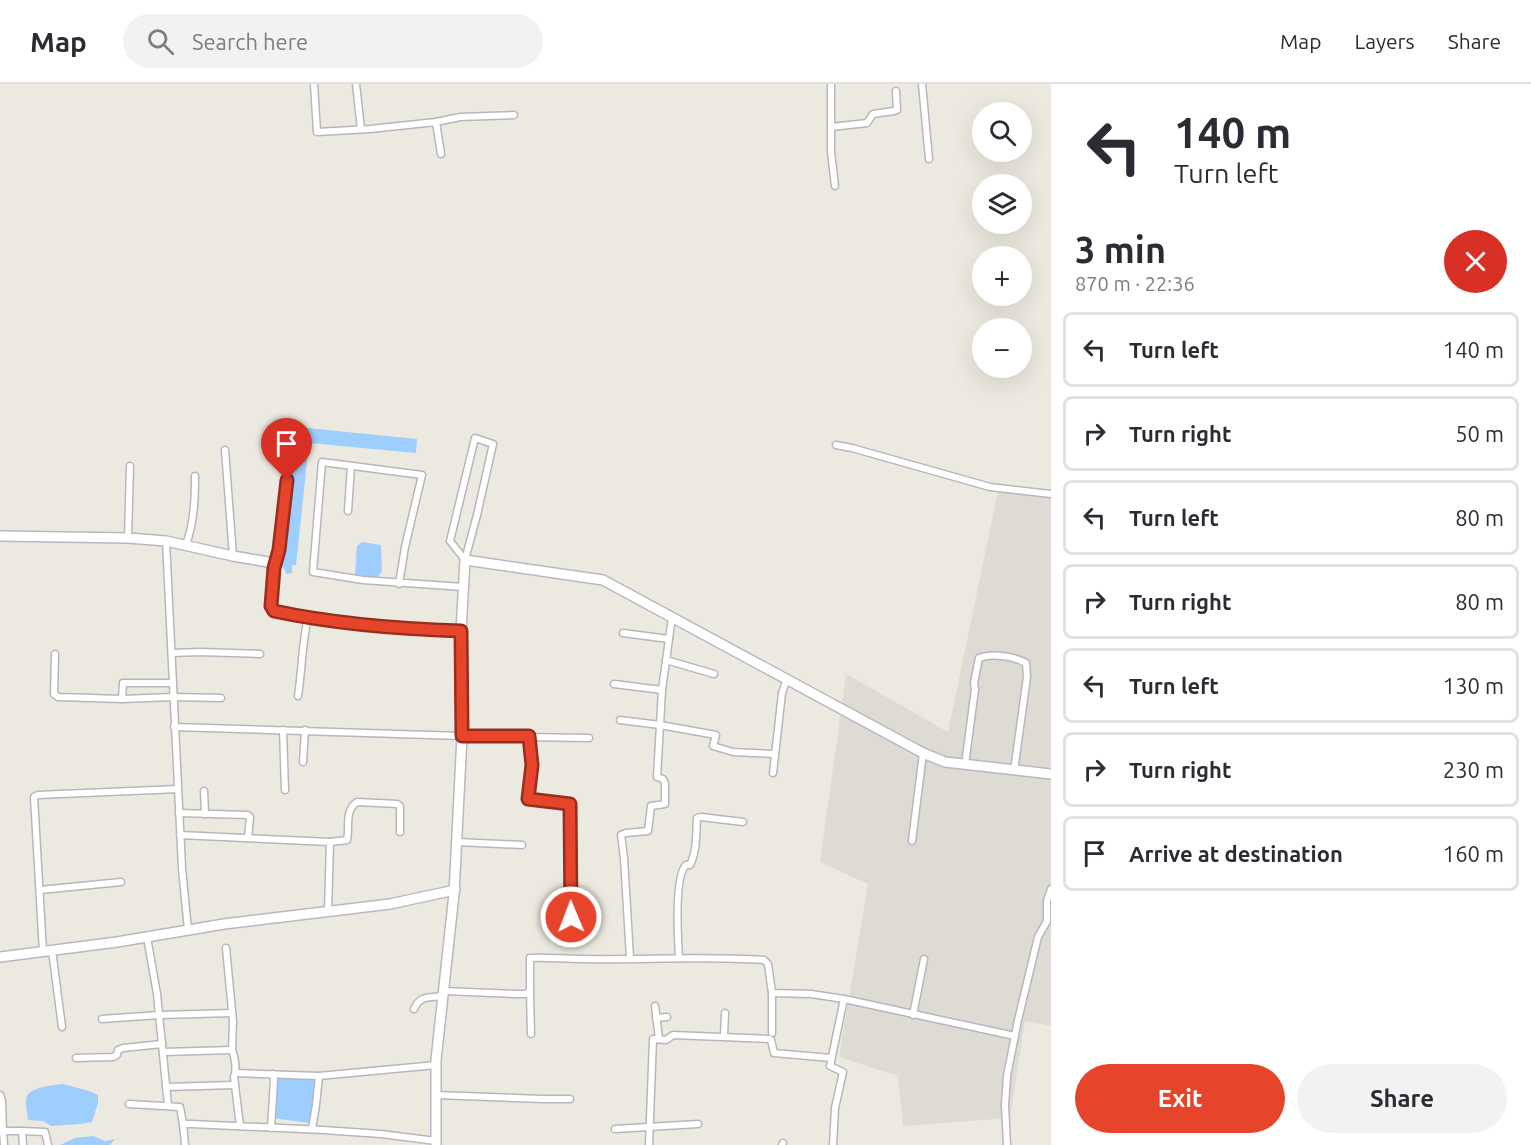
<!DOCTYPE html>
<meta charset="utf-8">
<style>
:root{--surface:#fff;--page:#f2f2f3;--text:#2b2b33;--muted:#7c7c81;--line:#e1e1e2;--accent:#e6452c}
body{margin:0;font-family:Ubuntu,sans-serif;background:var(--page);color:var(--text);height:100vh;display:flex;flex-direction:column;font-size:22px;white-space:nowrap}
*{box-sizing:border-box;margin:0}
p{font-size:20px;color:var(--muted)}
.icon{flex:none;width:33px;height:33px;fill:none;stroke:currentColor;stroke-width:2;stroke-linecap:round;stroke-linejoin:round}
.map{position:relative;flex:1;overflow:hidden}
.side{display:flex;flex-direction:column;background:var(--surface);width:480px}
.side>*{flex:none}
.banner{background:#fff;color:var(--text);overflow:hidden}
.fabs{position:absolute;left:972px;top:18px;display:grid;gap:12px}
.fabs a{display:grid;place-items:center;width:60px;height:60px;border-radius:50%;background:var(--surface);box-shadow:0 6px 24px #0002;font-size:30px}
.pin{position:absolute;display:grid;place-items:center;width:51px;height:51px;color:#fff;margin:-62px -26px;border-radius:50% 50% 50% 0;rotate:-45deg;box-shadow:0 0 6px #0007}
.pin .icon{rotate:45deg}
.me{position:absolute;width:66px;margin:-33px;rotate:359deg;stroke-linejoin:round;filter:drop-shadow(0 0 4px #0008)}
.turn{display:flex;align-items:center;gap:21px;height:126px;padding:0 24px;font-size:27px}
.turn .icon{width:78px;height:78px;stroke-width:2.5}
.turn b{display:block;font-size:42px;line-height:51px}
.round{display:grid;place-items:center;flex:none;width:63px;height:63px;border-radius:32px;background:var(--page)}
.head{display:flex;align-items:center;justify-content:space-between;height:102px;padding:0 24px}
h1{font-size:36px;font-weight:600;line-height:45px}
.action{display:flex;gap:12px;margin-top:auto;padding:12px 24px}
.action a{flex:1;height:69px;border-radius:36px;background:var(--accent);color:#fff;font-size:24px;font-weight:600;line-height:69px;text-align:center}
.action a+a{background:var(--page);color:var(--text)}
ul{padding:0;list-style:none}
li{display:flex;align-items:center;gap:18px;height:75px;margin:0 12px 9px;padding:0 12px;border:3px solid var(--line);border-radius:9px}
li div{flex:1}
li b{display:block;font-size:22px}
li em{font-style:normal}
header{display:flex;align-items:center;gap:36px;box-sizing:border-box;height:84px;padding:0 30px;background:var(--surface);border-bottom:2px solid var(--line)}
header strong{font-size:28px}
nav{display:flex;gap:33px;margin-inline-start:auto;font-size:21px}
.search{width:420px;height:54px;background:var(--page);display:flex;align-items:center;gap:15px;box-sizing:border-box;padding:0 21px;border-radius:33px;color:var(--muted);font-size:22px}
main{display:flex;flex:1;min-height:0}
.map>svg:first-child{display:block}
</style>
<header>
<strong>Map</strong>
<div class="search"><svg class="icon" aria-label="search" viewBox="0 0 24 24"><circle cx="10" cy="10" r="6"/><path d="M15 15l6 6"/></svg>Search here</div>
<nav><a>Map</a><a>Layers</a><a>Share</a></nav>
</header>
<main>
<div class="map">
<svg width="1051" height="1061" viewBox="0 0 1051 1061">
<rect width="100%" height="100%" fill="#eceae0"/>
<polygon fill="#dddbd4" points="999,402 1051,410 1051,942 1025,937 1010,1034 903,1042 898,992 839,973 868,800 820,778 846,590 948,648"/>
<g fill="#9ecefd">
<polygon points="297,343 417,355 416,369 309,359 296,481 292,481 292,489 287,490 278,476 293,344"/>
<polygon points="362,458 381,461 382,487 376,495 365,495 355,491 357,462"/>
<polygon points="274,990 316,992 317,996 310,1039 272,1034"/>
<path d="M63,1000L89,1007L98,1011V1019L92,1038L81,1040L51,1042L43,1037L28,1036C28,1030 24,1018 27,1012C31,1003 54,1001 63,1000Z"/>
<polygon points="93,1052 105,1057 115,1055 110,1061 60,1061 75,1054"/>
</g>
<g fill="none" stroke-linecap="round" stroke-linejoin="round">
<defs>
<g id="street">
<polyline points="314,0 317,48 370,45 436,38"/>
<polyline points="356,0 361,45"/>
<polyline points="831,0 831,68 835,102"/>
<polyline points="922,0 929,75"/>
<polyline points="831,43 867,39 873,30 894,27 897,26 896,7"/>
<polyline points="441,70 436,38 460,33 514,31"/>
<polygon points="475,354 493,360 477,431 465,476 450,457"/>
<polyline points="836,361 852,364 990,403 1051,410"/>
<polyline points="225,366 233,472"/>
<polyline points="348,427 351,382"/>
<polyline points="128,454 130,382"/>
<polyline points="166,457 182,784 188,846"/>
<path d="M186,461C194,438 195,416 195,392"/>
<polyline points="274,484 279,466 291,355"/>
<polyline points="399,500 405,463 422,391 322,378 313,488 363,496 463,503"/>
<polyline points="672,533 662,606 660,641 716,651 713,662 733,668 774,670"/>
<polyline points="623,549 669,555"/>
<polyline points="172,569 200,568 260,570"/>
<polyline points="55,570 54,610 58,613 122,615 173,613 221,614"/>
<polyline points="666,576 714,590"/>
<polyline points="614,600 662,606"/>
<path d="M298,612C302,586 302,559 308,533"/>
<polyline points="122,615 123,599 172,599"/>
<polyline points="620,636 660,641 657,693 663,695 665,699 665,720 651,722 648,747 626,749 621,751 624,774 630,874"/>
<polyline points="174,643 462,652 589,654"/>
<polyline points="283,646 285,706"/>
<polyline points="529,652 532,681 528,715 571,720 571,856"/>
<polyline points="303,678 305,646"/>
<path d="M965,681L975,605L974,599L979,574C992,569 1013,572 1026,579L1027,593L1014,687"/>
<polyline points="773,689 782,609 787,595"/>
<polyline points="204,707 205,730"/>
<polyline points="179,729 248,731 250,733 248,754"/>
<polyline points="180,751 330,758 328,827"/>
<polyline points="912,757 923,669"/>
<path d="M330,758L347,756C350,743 344,727 357,718L397,720L400,722V748"/>
<polyline points="457,758 522,761"/>
<polyline points="40,806 121,798"/>
<polyline points="147,853 157,910 168,1021"/>
<path d="M226,864L233,937L232,966C235,973 237,986 234,993L240,1042"/>
<polyline points="52,866 62,943"/>
<polyline points="43,868 34,713 38,711 178,705"/>
<path d="M679,874C678,857 674,792 686,781H690C697,767 696,750 697,734L701,733L743,738"/>
<path d="M444,907L516,910H526L530,907V874C547,873 564,875 581,875C642,876 703,872 764,876L768,880L772,909L811,910L844,915L1015,952"/>
<polyline points="530,907 531,950"/>
<polyline points="655,922 659,955"/>
<path d="M414,925C420,911 429,914 443,912"/>
<polyline points="913,931 924,875"/>
<polyline points="656,934 667,933"/>
<polyline points="102,935 159,931 232,929"/>
<polyline points="772,949 772,909"/>
<polyline points="724,952 725,929"/>
<polyline points="163,968 232,966"/>
<polyline points="76,974 113,973 117,971 118,966 123,964 162,960"/>
<polyline points="236,989 319,992 436,981"/>
<polyline points="166,1003 235,1001"/>
<polyline points="0,1011 2,1017 3,1047 22,1047 23,1061"/>
<polyline points="436,1011 543,1015 570,1015"/>
<polyline points="129,1020 180,1023 183,1040"/>
<polyline points="271,1044 274,996 273,990"/>
<polyline points="312,1045 316,1021 319,992"/>
<polyline points="615,1045 698,1040"/>
<polyline points="22,1047 45,1048 48,1061"/>
<polyline points="0,1048 3,1047 4,1061"/>
<polyline points="185,1061 183,1040 191,1040 323,1046 381,1050 436,1057"/>
<polyline points="649,1061 653,955 666,956 673,951 769,955 771,956 774,969 831,974"/>
<polyline points="782,1061 783,1059"/>
<polyline points="833,1061 835,1024 843,988 830,982 844,915"/>
<polyline points="1007,1061 1005,1021 1007,992 1018,936 1038,853 1047,837 1047,817 1051,805"/>
</g>
<g id="secondary">
<path d="M0,452L128,454L166,457L233,472L268,478L274,484L271,522L274,527C335,540 398,545 461,547"/>
<polyline points="0,873 117,858 224,840 390,820 455,806"/>
<polyline points="436,1061 436,976 454,810 462,652 461,547 465,476 603,496 923,669 945,678 1051,690"/>
</g>
</defs>
<use href="#street" stroke="#b6b7bd" stroke-width="9"/>
<use href="#secondary" stroke="#b6b9bf" stroke-width="12"/>
<use href="#street" stroke="#fff" stroke-width="6"/>
<use href="#secondary" stroke="#fff" stroke-width="9"/>
</g>
<g fill="none" stroke-linecap="round" stroke-linejoin="round">
<defs>
<path id="route" d="M287,396L279,466L274,484L271,522L274,527C335,540 398,545 461,547L462,652H529L532,681L528,715L570,720L571,833"/>
</defs>
<use href="#route" stroke="#962d1d" stroke-width="15"/>
<use href="#route" stroke="#e6452c" stroke-width="10"/>
</g>
</svg>
<div class="fabs">
<a><svg class="icon" aria-label="search" viewBox="0 0 24 24"><circle cx="10" cy="10" r="6"/><path d="M15 15l6 6"/></svg></a>
<a><svg class="icon" aria-label="layers" viewBox="0 0 24 24"><path d="M12 4l9 5-9 5-9-5zM3 14l9 5 9-5"/></svg></a>
<a>+</a>
<a>−</a>
</div>
<div class="pin" style="left:287px;top:396px;background:#d93025"><svg class="icon" aria-label="arrive" viewBox="0 0 24 24"><path d="M6 21V4h12l-3 4 3 4H6"/></svg></div>
<svg class="me" style="left:571px;top:833px" viewBox="-20 -20 40 40"><circle r="17" fill="#e6452c" stroke="#fff" stroke-width="3"/><path d="M0-11L8 9 0 5-8 9z" fill="#fff"/></svg>
</div>
<section class="side">
<div class="banner">
<div class="turn"><svg class="icon" aria-label="left" viewBox="0 0 24 24"><path d="M17 20v-9H6M10 6l-5 5 5 5"/></svg><div><b>140 m</b>Turn left</div></div>
</div>
<div class="head"><div><h1>3 min</h1><p>870 m · 22:36</p></div><a class="round" style="background:#d93025;color:#fff"><svg class="icon" aria-label="close" viewBox="0 0 24 24"><path d="M6 6l12 12M18 6L6 18"/></svg></a></div>
<ul>
<li><svg class="icon" aria-label="left" viewBox="0 0 24 24"><path d="M17 20v-9H6M10 6l-5 5 5 5"/></svg><div><b>Turn left</b></div><em>140 m</em></li>
<li><svg class="icon" aria-label="right" viewBox="0 0 24 24"><path d="M7 20v-9h11M14 6l5 5-5 5"/></svg><div><b>Turn right</b></div><em>50 m</em></li>
<li><svg class="icon" aria-label="left" viewBox="0 0 24 24"><path d="M17 20v-9H6M10 6l-5 5 5 5"/></svg><div><b>Turn left</b></div><em>80 m</em></li>
<li><svg class="icon" aria-label="right" viewBox="0 0 24 24"><path d="M7 20v-9h11M14 6l5 5-5 5"/></svg><div><b>Turn right</b></div><em>80 m</em></li>
<li><svg class="icon" aria-label="left" viewBox="0 0 24 24"><path d="M17 20v-9H6M10 6l-5 5 5 5"/></svg><div><b>Turn left</b></div><em>130 m</em></li>
<li><svg class="icon" aria-label="right" viewBox="0 0 24 24"><path d="M7 20v-9h11M14 6l5 5-5 5"/></svg><div><b>Turn right</b></div><em>230 m</em></li>
<li><svg class="icon" aria-label="arrive" viewBox="0 0 24 24"><path d="M6 21V4h12l-3 4 3 4H6"/></svg><div><b>Arrive at destination</b></div><em>160 m</em></li>
</ul>
<div class="action"><a>Exit</a><a>Share</a></div>
</section>
</main>
